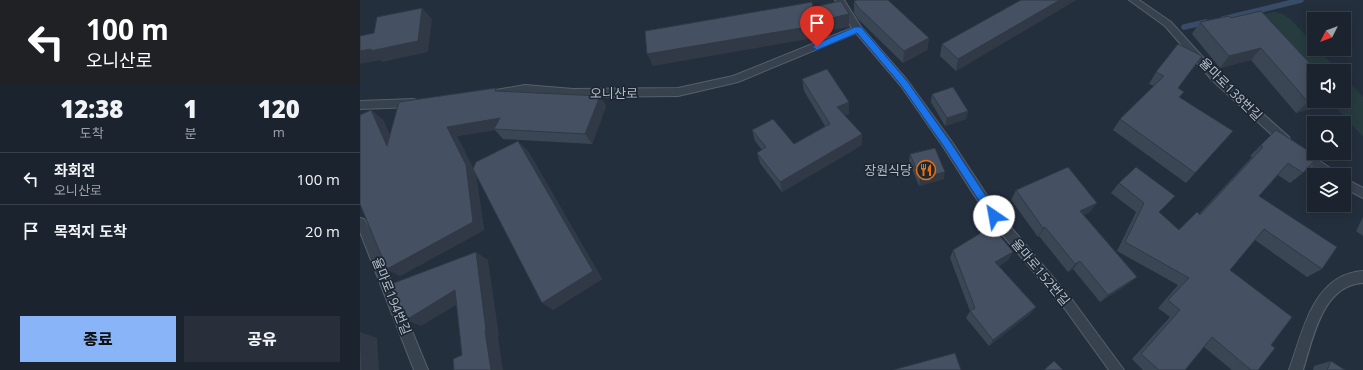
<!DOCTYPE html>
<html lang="ko">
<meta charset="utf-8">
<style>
:root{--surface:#1b232e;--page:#282f3a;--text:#f1f3f6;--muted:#a0a4aa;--line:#39404a;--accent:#8ab4f8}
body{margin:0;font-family:"Open Sans","Noto Sans KR",sans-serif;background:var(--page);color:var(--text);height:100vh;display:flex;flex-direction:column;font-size:15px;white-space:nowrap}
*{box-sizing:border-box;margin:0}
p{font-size:13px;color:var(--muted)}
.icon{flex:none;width:22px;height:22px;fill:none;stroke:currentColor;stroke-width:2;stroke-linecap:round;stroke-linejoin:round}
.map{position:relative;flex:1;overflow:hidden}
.sheet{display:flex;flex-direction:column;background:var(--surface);width:360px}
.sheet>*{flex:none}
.top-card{background:#202124;color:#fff;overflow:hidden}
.needle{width:26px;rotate:228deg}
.buttons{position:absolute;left:947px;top:12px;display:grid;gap:8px}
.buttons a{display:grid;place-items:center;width:44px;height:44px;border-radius:0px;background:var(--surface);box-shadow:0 2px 10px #0003,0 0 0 1px var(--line);font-size:20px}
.pin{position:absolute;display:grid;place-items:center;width:34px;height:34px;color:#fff;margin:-41px -17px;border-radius:50% 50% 50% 0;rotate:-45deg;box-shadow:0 0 4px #0007}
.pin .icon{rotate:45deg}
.me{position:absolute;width:44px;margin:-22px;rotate:327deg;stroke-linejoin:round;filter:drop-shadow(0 0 3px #0008)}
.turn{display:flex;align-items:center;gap:14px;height:84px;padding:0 20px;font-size:18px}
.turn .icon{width:52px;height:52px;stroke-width:2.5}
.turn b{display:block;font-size:28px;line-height:34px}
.eta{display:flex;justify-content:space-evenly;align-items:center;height:68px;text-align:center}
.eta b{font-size:24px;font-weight:800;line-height:28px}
.cta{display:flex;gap:8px;margin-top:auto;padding:8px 20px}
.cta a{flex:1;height:46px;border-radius:0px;background:var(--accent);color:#111;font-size:16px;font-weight:800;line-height:46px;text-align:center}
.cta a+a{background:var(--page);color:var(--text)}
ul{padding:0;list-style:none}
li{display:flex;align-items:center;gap:12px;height:52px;padding:0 20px;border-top:1px solid var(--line)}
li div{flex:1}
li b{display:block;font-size:15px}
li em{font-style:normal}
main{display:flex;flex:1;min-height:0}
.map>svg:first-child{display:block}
</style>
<main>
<section class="sheet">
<div class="top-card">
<div class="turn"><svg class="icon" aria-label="left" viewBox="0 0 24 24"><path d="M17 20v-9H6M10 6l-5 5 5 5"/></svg><div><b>100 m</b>오니산로</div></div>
</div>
<div class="eta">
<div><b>12:38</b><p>도착</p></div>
<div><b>1</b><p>분</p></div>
<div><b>120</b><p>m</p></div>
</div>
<ul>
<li><svg class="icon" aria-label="left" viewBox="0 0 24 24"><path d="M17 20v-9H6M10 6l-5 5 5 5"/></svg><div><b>좌회전</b><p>오니산로</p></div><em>100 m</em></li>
<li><svg class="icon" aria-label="arrive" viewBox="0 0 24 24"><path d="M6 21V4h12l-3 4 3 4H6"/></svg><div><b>목적지 도착</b></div><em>20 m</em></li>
</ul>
<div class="cta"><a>종료</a><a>공유</a></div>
</section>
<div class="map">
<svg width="1003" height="370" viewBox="0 0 1003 370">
<rect width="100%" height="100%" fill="#242f3e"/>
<g fill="#263c3f">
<path d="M913,12C929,11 943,34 954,45V49H958L978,71H954L899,16Z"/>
<polygon points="984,77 1003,97 1003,137 970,101 984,101"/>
</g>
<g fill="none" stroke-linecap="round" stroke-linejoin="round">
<g stroke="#394c67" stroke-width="5.5">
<polyline points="863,19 941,0"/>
<polyline points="824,27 846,22"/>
</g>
<defs>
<g id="lane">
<polygon points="475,0 484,0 501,27 547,80 592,142 638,212 713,301 764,370 749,370 705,309 630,220 584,148 541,86 496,33 378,82 318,96 213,97 165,93 136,98 132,97 131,94 132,91 136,90 165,85 213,89 318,88 373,76 492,28"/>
<polygon points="769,0 779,0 811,22 858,74 929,137 930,140 929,143 925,144 921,143 852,80 805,26"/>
<polygon points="53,99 57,100 58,103 57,106 53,107 0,109 0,101"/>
<polygon points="942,149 976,172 977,175 964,175 938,156 937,153 938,150"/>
<polygon points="984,178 1003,188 1003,198 984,188"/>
<polygon points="0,218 4,219 10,228 68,370 54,370 0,232"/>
<path d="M1003,271V283C962,285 953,339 943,370H929C943,332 953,274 1003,271Z"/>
</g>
</defs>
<use href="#lane" stroke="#565f6c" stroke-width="2"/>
<use href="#lane" fill="#38414e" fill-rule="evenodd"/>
</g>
<g fill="#3b4654">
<polygon points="661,0 716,0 596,71 580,56 582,44"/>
<polygon points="494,1 569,38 567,50 543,63 498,19 494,13"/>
<polygon points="869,16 966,105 936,113 891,60 860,68 832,34 840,22"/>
<polygon points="818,44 818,88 824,92 820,97 835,173 826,183 753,130 760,119 794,86 789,84 796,72"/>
<polygon points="442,79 489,102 489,114 485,115 502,145 422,192 400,163 397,153 402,150 395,141 392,130 434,144 465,126 444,91"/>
<polygon points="136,88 139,91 246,106 232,144 143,139 135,130 97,136 113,168 168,151 242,279 193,310 116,175 124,230 40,276 27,269 11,110 23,120 30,135"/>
<polygon points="572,94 608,111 606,119 585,126 571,102"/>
<polygon points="916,130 943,173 930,183 918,175 899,196 962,269 947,277 895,240 870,270 911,345 898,370 872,370 844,347 825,370 783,370 772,359 810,317 798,308 818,285 757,251 776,212 751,193 759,183 799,212 818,230 837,212 839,214 892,157 890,156"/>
<polygon points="550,154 584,179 559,186 549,161"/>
<polygon points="656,190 730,212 724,215 777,277 768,284 740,302 713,269 708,272 679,236 678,237 651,200"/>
<polygon points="1003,217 1003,236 996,231"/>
<polygon points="593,250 653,252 648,260 639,266 676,307 670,314 629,346 606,318 610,311 590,258"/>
<polygon points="971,361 985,370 953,370 954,366"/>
</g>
<g fill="#303945">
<polygon points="700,0 716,0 596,71 598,59"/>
<polygon points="62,8 72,19 68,52 22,62 20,60 0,64 0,51"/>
<polygon points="489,14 489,27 460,32 460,37 293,66 287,54"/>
<polygon points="569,38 567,50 543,63 544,51"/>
<polygon points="901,48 891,60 860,68 869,56"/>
<polygon points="240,96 246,106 232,144 225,134"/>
<polygon points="954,100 954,101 971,101 966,105 936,113 948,102"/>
<polygon points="489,102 489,114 478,118 477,107"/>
<polygon points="11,110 23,120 39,155 27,146"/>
<polygon points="608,111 606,119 585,126 587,118"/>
<polygon points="140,118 134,129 135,130 97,136 116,174 124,230 40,276 27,269 87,127"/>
<polygon points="502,134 502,145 422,192 420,182"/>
<polygon points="158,141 168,151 242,279 193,310 182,303"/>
<polygon points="585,172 584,179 559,186 560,178"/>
<polygon points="737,203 730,212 713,220 720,211"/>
<polygon points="685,227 679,236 678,237 683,228"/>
<polygon points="116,252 128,260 139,336 138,337 143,370 131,370 125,331"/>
<polygon points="653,252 648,260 631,271 635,262"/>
<polygon points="720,261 713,269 708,272 715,264"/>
<polygon points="777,277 768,284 740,302 748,295"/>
<polygon points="95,290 108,298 61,326 46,320"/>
<polygon points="676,307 670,314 629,346 633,340"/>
<polygon points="0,332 17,338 19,370 2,370"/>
</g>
<g fill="#455162" stroke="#303945">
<polygon points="497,0 528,0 569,38 544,51 498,7 494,1"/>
<polygon points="661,0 700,0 598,59 582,44"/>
<polygon points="481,1 489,14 458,21 459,25 287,54 285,31 452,2 453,7"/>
<polygon points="62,8 58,41 10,51 11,49 0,51 0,36 14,33 17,17"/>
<polygon points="901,11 957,71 954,71 954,100 948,102 901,48 869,56 840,22 869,16 871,18"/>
<polygon points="818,44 842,56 818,88 824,92 819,97 873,131 835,173 760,119 804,76 796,72"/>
<polygon points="467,69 489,102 477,107 502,134 420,182 397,153 406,147 392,130 413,119 434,144 470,124 442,79"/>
<polygon points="593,87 608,111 587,118 572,94"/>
<polygon points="136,88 135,91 240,96 225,134 134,129 140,118 87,127 106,165 113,222 27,269 0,204 0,115 11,110 27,146 39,102"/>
<polygon points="916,130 958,157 943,173 928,163 899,196 977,247 962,269 904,229 870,270 932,317 911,345 915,348 898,370 891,370 852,337 825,370 799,370 781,354 820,310 808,300 829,278 765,242 784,203 759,183 776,167 815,196 799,212 819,230 837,212 840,215 903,147 901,145"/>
<polygon points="158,141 233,271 182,303 113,169 116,162"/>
<polygon points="575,148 585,172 560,178 550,154"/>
<polygon points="708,167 737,203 720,211 777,277 748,295 720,261 715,264 685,227 683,228 656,190"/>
<polygon points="632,226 653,252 635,262 676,307 633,340 610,311 615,308 593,250"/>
<polygon points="116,252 126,330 125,331 131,370 94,370 93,359 102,355 95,290 46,320 31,284"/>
<polygon points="0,332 2,370 0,370"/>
<polygon points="595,353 601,370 533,370"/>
<polygon points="694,361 703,370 684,370"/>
<polygon points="971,361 985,370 967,370"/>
</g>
<polygon fill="#1a73e8" stroke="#114b97" points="495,27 501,27 547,81 591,143 637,213 639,216 637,219 634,220 631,219 585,148 541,85 497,33 459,49 457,50 453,47 454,45"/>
<defs>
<symbol id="restaurant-ring" viewBox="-11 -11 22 22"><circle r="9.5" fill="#1d2633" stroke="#e8710a" stroke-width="1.5"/><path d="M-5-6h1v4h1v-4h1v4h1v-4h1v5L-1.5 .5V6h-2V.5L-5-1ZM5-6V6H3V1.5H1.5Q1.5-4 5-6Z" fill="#e8710a"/></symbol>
</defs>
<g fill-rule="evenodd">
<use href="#restaurant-ring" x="555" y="159" width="22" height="22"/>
</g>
<g text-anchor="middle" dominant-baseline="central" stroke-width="3.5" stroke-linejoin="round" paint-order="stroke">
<g font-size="13" fill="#b4bcc9" stroke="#1d2633">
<text transform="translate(871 89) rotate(45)">율마로138번길</text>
<text x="254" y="93">오니산로</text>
<text transform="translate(681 272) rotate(50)">율마로152번길</text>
<text transform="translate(32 296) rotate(68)">율마로194번길</text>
</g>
<g font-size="13" fill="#b4bcc9" stroke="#1d2633" text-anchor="end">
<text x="552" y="170">장원식당</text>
</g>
</g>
</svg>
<div class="buttons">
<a><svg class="needle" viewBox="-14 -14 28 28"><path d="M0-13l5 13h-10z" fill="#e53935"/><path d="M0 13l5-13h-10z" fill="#a0a4aa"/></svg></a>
<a><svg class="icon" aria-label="sound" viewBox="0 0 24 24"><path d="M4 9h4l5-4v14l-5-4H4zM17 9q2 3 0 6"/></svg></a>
<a><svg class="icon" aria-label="search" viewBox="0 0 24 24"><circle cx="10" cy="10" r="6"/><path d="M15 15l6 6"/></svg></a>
<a><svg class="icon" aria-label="layers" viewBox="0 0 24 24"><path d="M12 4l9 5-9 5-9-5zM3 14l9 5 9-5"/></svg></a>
</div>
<div class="pin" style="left:457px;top:47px;background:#d93025"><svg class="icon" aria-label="arrive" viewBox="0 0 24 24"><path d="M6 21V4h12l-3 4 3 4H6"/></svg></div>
<svg class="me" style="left:634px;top:216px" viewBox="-20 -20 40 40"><circle r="19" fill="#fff"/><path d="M0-13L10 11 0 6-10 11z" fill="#1a73e8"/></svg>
</div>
</main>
